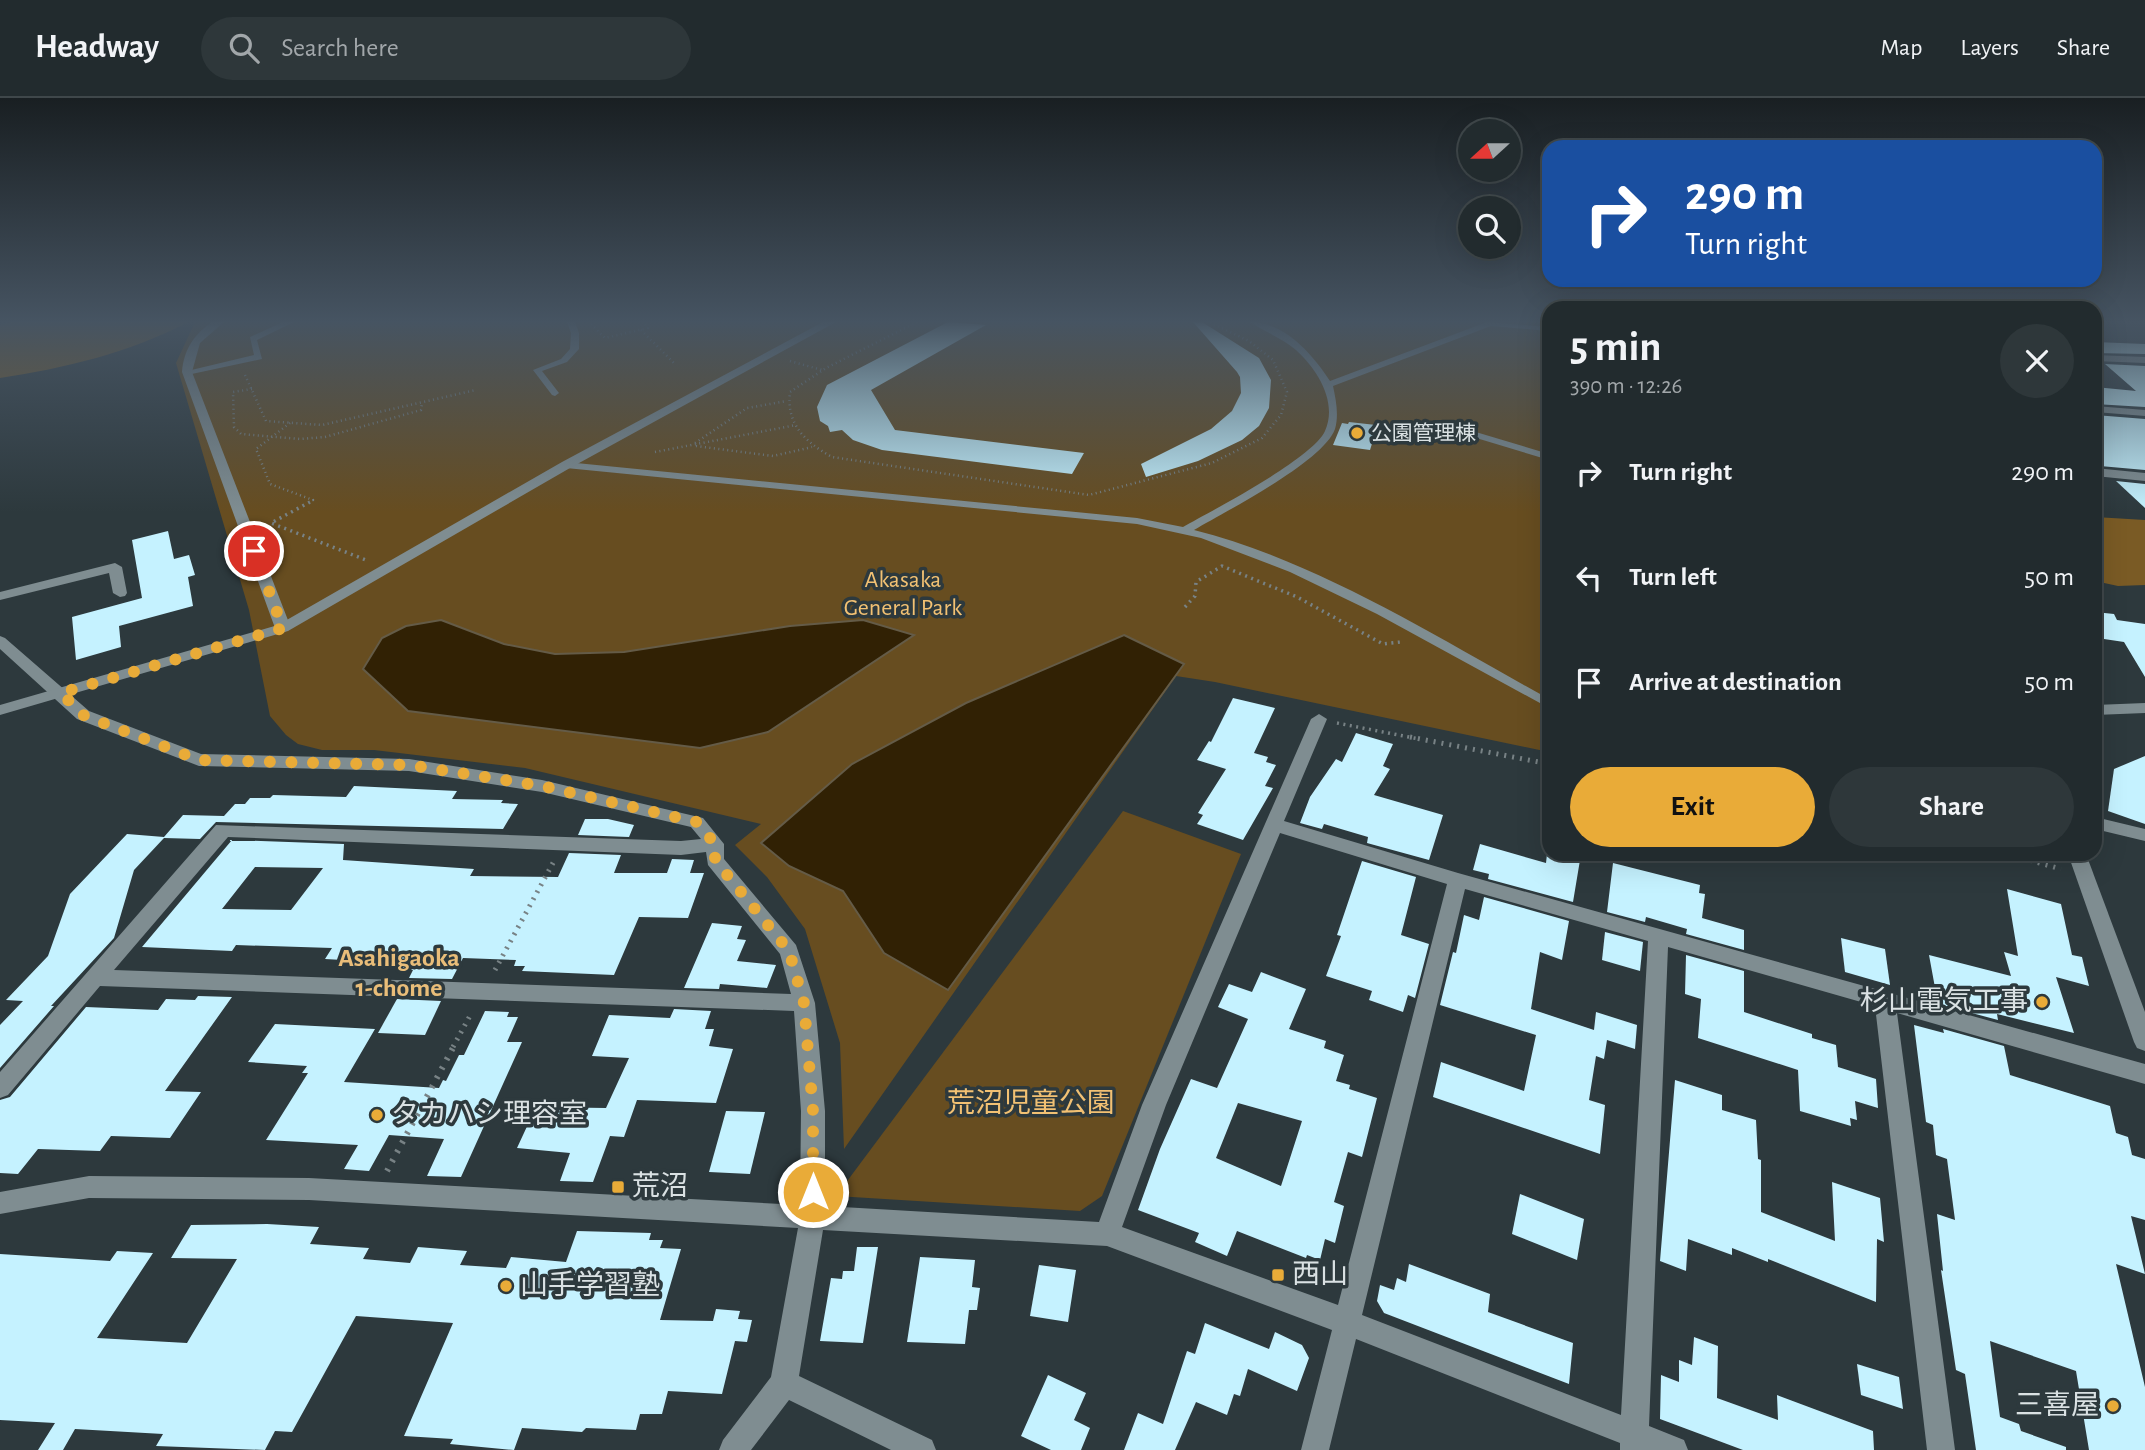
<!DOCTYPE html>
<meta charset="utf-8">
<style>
:root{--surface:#222b2e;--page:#2e373a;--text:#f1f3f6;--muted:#a2a7aa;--line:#3f474a;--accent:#e9ab38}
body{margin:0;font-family:"Alegreya Sans","Noto Sans JP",sans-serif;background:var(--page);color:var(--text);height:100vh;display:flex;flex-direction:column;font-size:26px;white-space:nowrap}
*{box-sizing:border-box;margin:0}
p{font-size:23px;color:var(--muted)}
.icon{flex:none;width:38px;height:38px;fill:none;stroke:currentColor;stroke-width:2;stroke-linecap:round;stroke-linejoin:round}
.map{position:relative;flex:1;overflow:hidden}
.sheet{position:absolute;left:1542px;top:203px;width:560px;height:560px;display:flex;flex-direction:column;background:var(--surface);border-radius:21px;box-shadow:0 7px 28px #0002,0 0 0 2px var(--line)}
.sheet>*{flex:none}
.banner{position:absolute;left:1542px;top:42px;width:560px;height:147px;border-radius:21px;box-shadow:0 7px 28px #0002,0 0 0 2px var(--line);background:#1a4fa0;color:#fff;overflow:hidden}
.needle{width:46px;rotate:249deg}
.buttons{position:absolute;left:1458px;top:21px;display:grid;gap:14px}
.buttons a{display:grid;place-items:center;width:63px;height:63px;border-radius:50%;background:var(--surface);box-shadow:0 7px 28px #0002,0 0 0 2px var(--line);font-size:35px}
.pin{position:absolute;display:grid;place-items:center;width:60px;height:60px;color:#fff;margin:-30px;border:4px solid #fff;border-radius:50%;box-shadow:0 2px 7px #0007}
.me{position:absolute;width:77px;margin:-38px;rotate:0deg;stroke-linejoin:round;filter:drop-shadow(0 0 5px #0008)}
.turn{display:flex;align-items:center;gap:24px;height:147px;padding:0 28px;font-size:32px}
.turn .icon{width:91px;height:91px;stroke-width:2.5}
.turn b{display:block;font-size:49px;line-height:60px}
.round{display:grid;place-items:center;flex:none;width:74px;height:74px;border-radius:37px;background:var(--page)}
.overview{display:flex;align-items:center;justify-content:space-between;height:119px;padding:0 28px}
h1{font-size:42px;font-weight:600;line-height:52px}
.action{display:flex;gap:14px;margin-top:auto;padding:14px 28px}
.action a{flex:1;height:80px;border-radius:42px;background:var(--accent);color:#111;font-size:28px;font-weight:600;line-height:80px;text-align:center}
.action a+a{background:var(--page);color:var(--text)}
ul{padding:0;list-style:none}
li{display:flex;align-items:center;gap:21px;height:105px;padding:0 28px}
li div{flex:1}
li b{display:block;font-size:26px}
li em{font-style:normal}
header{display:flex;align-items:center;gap:42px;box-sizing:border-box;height:98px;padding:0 35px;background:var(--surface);border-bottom:2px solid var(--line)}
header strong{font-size:33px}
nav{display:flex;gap:38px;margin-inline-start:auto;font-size:24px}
.search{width:490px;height:63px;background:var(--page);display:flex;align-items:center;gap:18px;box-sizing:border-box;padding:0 24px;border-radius:38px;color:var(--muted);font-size:26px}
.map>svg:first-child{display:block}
</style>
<header>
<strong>Headway</strong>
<div class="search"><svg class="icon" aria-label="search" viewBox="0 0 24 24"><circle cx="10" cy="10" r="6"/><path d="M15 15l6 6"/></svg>Search here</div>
<nav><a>Map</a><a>Layers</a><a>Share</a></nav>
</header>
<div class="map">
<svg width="2145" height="1352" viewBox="0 0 2145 1352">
<rect width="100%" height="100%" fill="#2d393d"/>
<g fill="#674d20">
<polygon points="195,224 1549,224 1549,654 1215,584 1176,578 844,1051 840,945 805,831 767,779 735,747 761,726 525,670 374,652 322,652 298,646 286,637 270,618 249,512 176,265"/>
<polygon points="1123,713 1241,756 1102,1098 1080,1113 836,1098"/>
</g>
<g fill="#7a5b25">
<path d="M10,224H188C129,255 65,270 0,280V227Z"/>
<polygon points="2095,419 2145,422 2145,487 2118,488 2095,483"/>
</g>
<g fill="#312104" stroke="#645b47" stroke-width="2">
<polygon points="441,522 504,546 555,556 624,554 790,528 863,522 914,537 768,634 700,650 408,613 363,571 382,540 406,528"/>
<polygon points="1124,537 1184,566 948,892 884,855 843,793 789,768 761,745 852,666 966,605"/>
</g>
<g fill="#c5f2ff" fill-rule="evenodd">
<polygon points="948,224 986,227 871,292 895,332 1084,355 1072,376 882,352 853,342 842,332 830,334 828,328 820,323 817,309 827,287"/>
<polygon points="1193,224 1202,224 1259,260 1271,282 1269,310 1259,328 1242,342 1198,363 1146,379 1141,366 1211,331 1232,313 1241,295 1240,279 1237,274"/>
<polygon points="2095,244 2145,246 2145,256 2095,255"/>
<polygon points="2105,266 2145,268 2145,309 2095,306 2095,289 2136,293"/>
<polygon points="2095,317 2145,321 2145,372 2100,368 2095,363"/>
<polygon points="1349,324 1376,327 1377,330 1370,352 1333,347 1342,325 1348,326"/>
<polygon points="2116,383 2145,386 2145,410"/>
<polygon points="168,433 174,461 189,457 195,477 188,479 193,508 119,528 121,549 76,562 72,519 142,500 132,442"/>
<polygon points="2095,514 2114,516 2117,522 2145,526 2145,579 2124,544 2104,541 2095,525"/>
<polygon points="1233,600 1275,610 1254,655 1268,659 1266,664 1276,667 1265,688 1273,690 1243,742 1197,726 1203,717 1198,715 1226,671 1197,662 1209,643 1211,644"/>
<polygon points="1356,635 1393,646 1383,668 1390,671 1374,697 1443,717 1429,762 1367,745 1368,739 1324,726 1322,731 1300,725 1310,699 1336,661 1342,664"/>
<polygon points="2145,658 2145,726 2108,713 2114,671"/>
<polygon points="354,688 457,693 452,701 503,702 501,705 518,706 503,731 216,724 200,741 164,740 134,772 114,840 51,908 54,908 0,970 0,927 23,903 6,902 48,858 70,796 127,736 164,739 183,717 224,718 235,706 245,706 250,700 270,700 273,697 346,699"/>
<polygon points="585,721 608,721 634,727 629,739 578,737"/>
<path d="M229,742L344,746L343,762L474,771L470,778L558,779L569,755L621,757L614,775H667L672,761L694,762L690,775H704L688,820L639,819L614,877L522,873L525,868H514L516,862L463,860L452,881L409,880L413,872L375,870L378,864L325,861L332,850L236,847L232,853L142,849L232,742ZM255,769L323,770L291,812L222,811Z"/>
<polygon points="1480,746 1546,765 1547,756 1581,756 1573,804 1488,781 1489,776 1473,772"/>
<polygon points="1362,763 1416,779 1401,837 1429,846 1415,900 1408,897 1403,914 1369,902 1372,893 1326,878 1341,838 1337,837"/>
<polygon points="1613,765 1700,787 1699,795 1705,796 1702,820 1744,832 1744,852 1686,836 1687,831 1646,819 1645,824 1607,814"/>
<polygon points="2007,791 2061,806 2072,857 2082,859 2089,888 2056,879 2074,935 1997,916 1998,922 1938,906 1929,857 2011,878 2004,854 2018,858"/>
<polygon points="1484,799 1569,823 1562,862 1540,854 1531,911 1594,932 1596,914 1637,927 1635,951 1607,942 1604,961 1596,958 1589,1002 1605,1007 1600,1056 1433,999 1441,964 1524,993 1536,937 1440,907 1453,854 1456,855 1464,817 1479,822"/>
<polygon points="712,825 742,828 737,841 746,842 737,863 776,867 767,890 720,886 719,891 684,890"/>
<polygon points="1605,834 1643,844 1640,873 1602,862"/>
<polygon points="1841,840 1885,851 1890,887 1845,874"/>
<polygon points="1686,857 1744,873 1744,914 1812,936 1812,940 1836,947 1838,969 1876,981 1878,1010 1855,1003 1857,1022 1850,1020 1851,1028 1800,1013 1798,972 1698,940 1701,901 1685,896"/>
<path d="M1261,874L1306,891L1289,931L1326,943L1324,950L1344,957L1336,983L1350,987L1349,991L1377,1000L1362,1059L1348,1054L1334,1104L1344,1108L1335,1145L1325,1141L1320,1162L1307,1157L1306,1160L1237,1133L1227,1158L1195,1144L1199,1135L1138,1112L1160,1051L1191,981L1217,990L1248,921L1218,909L1229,886L1252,894ZM1238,1005L1302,1023L1281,1088L1216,1060Z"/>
<polygon points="198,898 232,899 165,993 201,994 170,1040 111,1038 100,1053 38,1051 18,1076 0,1075 0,1002 10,999 86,909 158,912 166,901 195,902"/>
<polygon points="397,901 441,903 425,937 378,935"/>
<polygon points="674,911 711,913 705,931 714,931 709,948 733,951 716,1005 637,1002 624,1039 610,1038 593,1084 560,1083 570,1055 517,1050 536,1009 606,1010 629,960 592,958 609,917 670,920"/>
<polygon points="485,913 509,914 507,919 518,919 507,944 522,944 461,1079 427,1078 444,1041 389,1037 369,1073 344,1071 358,1047 266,1042 308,975 302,975 307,968 248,964 275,926 375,931 344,984 439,990 443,982 446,983 459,957 464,957"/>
<polygon points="1914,927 1944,935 1943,931 2004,948 2010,977 2110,1008 2116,1035 2128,1039 2132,1057 2145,1061 2145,1122 2131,1118 2145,1176 2116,1166 2145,1289 2145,1352 2089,1352 2076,1273 1990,1243 2000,1319 2019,1326 2021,1333 2066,1349 2066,1352 1976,1352 1965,1276 1956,1272 1941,1172 1943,1173 1937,1116 1955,1122 1947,1061 1936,1057 1933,1027 1926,1024"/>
<polygon points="1675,982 1722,997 1722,1012 1756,1022 1758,1061 1761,1062 1761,1114 1835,1143 1832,1084 1880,1100 1884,1144 1877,1141 1876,1204 1768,1161 1768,1164 1732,1150 1732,1157 1688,1141 1686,1173 1660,1163"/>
<polygon points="726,1013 765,1014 750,1076 709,1074"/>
<polygon points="1520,1096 1584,1121 1577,1162 1512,1136"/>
<polygon points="267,1126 319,1129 310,1146 369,1150 363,1161 410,1165 418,1149 467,1153 460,1167 506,1170 511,1159 566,1164 577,1133 651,1135 649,1142 663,1142 660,1150 681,1151 660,1222 713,1223 716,1211 740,1213 738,1221 752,1222 747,1244 735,1243 722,1296 668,1293 662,1316 640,1316 636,1332 586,1330 582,1334 522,1330 514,1352 450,1346 453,1341 404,1338 453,1225 356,1218 292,1334 275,1333 265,1352 156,1348 163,1336 75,1331 63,1352 38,1352 55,1325 0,1322 0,1156 110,1163 117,1153 153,1155 97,1240 187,1245 237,1161 171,1160 191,1127"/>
<polygon points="857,1149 878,1149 863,1245 820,1243 831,1180 842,1181 843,1173 854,1173"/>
<polygon points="920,1159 975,1162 972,1189 980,1190 977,1212 969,1212 965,1246 907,1244"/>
<polygon points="1409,1166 1490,1196 1488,1214 1573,1245 1569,1286 1384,1215 1377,1203 1380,1187 1394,1192 1397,1180 1406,1184"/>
<polygon points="1039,1167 1076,1172 1068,1224 1030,1218"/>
<polygon points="1205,1225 1269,1251 1275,1234 1302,1247 1309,1260 1297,1293 1248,1271 1240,1298 1234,1296 1227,1317 1196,1304 1175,1352 1124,1352 1138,1315 1163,1326 1187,1253 1195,1256"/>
<polygon points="1694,1239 1718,1248 1717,1300 1778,1322 1777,1297 1873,1333 1874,1352 1743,1352 1660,1321 1661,1277 1679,1284 1679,1262 1692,1267"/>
<polygon points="1857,1266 1899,1279 1903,1311 1861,1297"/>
<polygon points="1048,1277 1086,1295 1074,1322 1090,1330 1081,1352 1051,1352 1021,1338"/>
</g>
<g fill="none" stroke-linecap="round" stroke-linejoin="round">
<g stroke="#788285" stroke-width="2.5" stroke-dasharray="1 3.5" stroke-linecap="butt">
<path d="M917,224L826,270L790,294C786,326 805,344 832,359L1089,397L1212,365L1262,340L1281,317L1287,294L1273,262L1249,243L1209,224"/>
<polyline points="591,226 605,240 648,230 642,224"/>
<polyline points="641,232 676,267"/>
<polyline points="790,263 822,272"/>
<polyline points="245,277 266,323 322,327 476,292"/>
<polyline points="252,291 233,294 234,329 241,336 300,341 325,339 421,312 422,305"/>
<polyline points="290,325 256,351 270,386 313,402 307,405"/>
<polyline points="695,345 747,310 787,303"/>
<polyline points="696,348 773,358 812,349"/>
<polyline points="655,354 796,327"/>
</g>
<g stroke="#788285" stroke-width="3.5" stroke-dasharray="2 4.5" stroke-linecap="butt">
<polyline points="310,404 271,425 366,462"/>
<polyline points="1185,509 1195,498 1196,484 1222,468 1297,499 1383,546 1401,544"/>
<polyline points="1337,625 1419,641"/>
</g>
<g stroke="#788285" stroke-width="5" stroke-dasharray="2 6" stroke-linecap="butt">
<polyline points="1410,639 1549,666"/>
<polyline points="2007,756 2061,771"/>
<polyline points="495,872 554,763"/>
<polyline points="453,949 472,914"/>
</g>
<polyline stroke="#788285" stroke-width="6" stroke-dasharray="2.5 8" stroke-linecap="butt" points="387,1073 454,948"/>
<g fill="#7f8d91" fill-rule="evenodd">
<polygon points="283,224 294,224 257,242 262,261 187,277 183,274 254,257 250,239"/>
<polygon points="567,224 575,224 579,235 579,251 567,264 542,273 559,295 555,298 552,297 533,272 561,261 570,251 571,235"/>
<path d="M1250,224C1285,224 1313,257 1330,283L1487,224L1549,229V233L1491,228L1333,288C1336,302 1339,317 1335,331C1323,364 1226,413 1194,432C1317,463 1438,540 1549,601V610L1377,516L1290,474L1201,440L1137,426L566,370L561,367L566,364L1137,420L1183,429C1213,412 1312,361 1325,333C1338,304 1317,271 1296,252C1282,240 1265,234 1250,224Z"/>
<polygon points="1463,332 1469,332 1549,356 1549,362 1463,336"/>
</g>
<g fill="#7f8d91" fill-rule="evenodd">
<path d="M212,224H224L200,245L192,274L291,530L283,535L275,530L182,274C184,252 193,237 212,224Z"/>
<polygon points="2095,257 2145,259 2145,265 2095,263"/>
<polygon points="2095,308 2145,312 2145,318 2095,314"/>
<polygon points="2095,370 2145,375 2145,383 2095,378"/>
<polygon points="115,465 122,469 127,495 125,498 120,499 113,495 109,475 0,502 0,494"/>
<path d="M0,538L5,540L89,613L201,656L409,661L542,682L703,720L724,746V761L796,847L815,905L825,1013V1108L1099,1124L1142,1007L1311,621L1319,616L1327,621L1284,723L1458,775L2145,966V986L1897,915L1955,1352H1927L1875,908L1668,849L1649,1328L1684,1342L1688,1352H1620V1345L1356,1241L1329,1352H1301L1332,1232L1107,1148L823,1132L799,1278L932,1342L936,1352H891L789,1302L751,1352H719L723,1342L771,1279L798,1130L309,1102L89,1100L0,1116V1094L89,1078L309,1080L800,1107L801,1013L794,913L100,888L8,997L0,1000V974L216,727L681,743L701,741L691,729L542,694L409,673L199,668L77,621L0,551ZM1280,735L1447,786L1338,1207L1122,1129L1166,1007ZM228,739L681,757L706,754L708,767L780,856L791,896L114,872ZM1465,791L1648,843L1621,1317L1362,1217Z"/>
<polygon points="2095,719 2145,731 2145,743 2095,731"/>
</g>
<g fill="#7f8d91" fill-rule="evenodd">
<polygon points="823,224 836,224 570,370 288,533 0,617 0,607 278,527 562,364"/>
<polygon points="2145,605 2145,615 2095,617 2095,607"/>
<polygon points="2068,756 2086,756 2145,914 2145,953 2137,950 2134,944"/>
</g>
</g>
<linearGradient id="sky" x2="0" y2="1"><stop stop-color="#191f22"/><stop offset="0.54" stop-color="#465462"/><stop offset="1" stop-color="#465462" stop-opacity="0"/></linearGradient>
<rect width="2145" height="414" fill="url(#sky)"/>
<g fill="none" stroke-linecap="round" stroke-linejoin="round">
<polyline stroke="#e9ab38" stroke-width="12" stroke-dasharray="0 21.6" points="254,453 283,530 61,595 83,617 199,662 409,667 542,688 697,724 715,746 715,762 789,853 804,905 813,1013 813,1094"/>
</g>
<g fill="#e9ab38" stroke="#2d393d" stroke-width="2.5">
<circle cx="1357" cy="335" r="7"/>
<circle cx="2042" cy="904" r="7"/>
<circle cx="377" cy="1017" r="7"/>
<rect x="611" y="1082" width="14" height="14" rx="3.5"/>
<rect x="1271" y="1170" width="14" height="14" rx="3.5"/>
<circle cx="506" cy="1188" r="7"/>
<circle cx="2113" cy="1308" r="7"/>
</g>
<g text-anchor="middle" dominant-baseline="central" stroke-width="7" stroke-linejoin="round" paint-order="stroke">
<g font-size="21" fill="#dae1e3" stroke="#2d393d" text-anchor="start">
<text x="1371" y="335">公園管理棟</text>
</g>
<g font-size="24" fill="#f2c173" stroke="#2d393d">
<text x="903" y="482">Akasaka<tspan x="903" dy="28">General Park</tspan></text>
</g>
<g font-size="26" font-weight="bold" fill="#e9bd79" stroke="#2d393d">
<text x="399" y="860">Asahigaoka<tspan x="399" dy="30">1-chome</tspan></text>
</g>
<g font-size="28" fill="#dae1e3" stroke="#2d393d" text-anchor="start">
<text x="2028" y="904" text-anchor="end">杉山電気工事</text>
<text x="391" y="1017">タカハシ理容室</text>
<text x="632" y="1089">荒沼</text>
<text x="1292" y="1177">西山</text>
<text x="520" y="1188">山手学習塾</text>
<text x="2099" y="1308" text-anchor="end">三喜屋</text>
</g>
<g font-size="28" fill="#f2c173" stroke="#2d393d">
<text x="1031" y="1006">荒沼児童公園</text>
</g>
</g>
</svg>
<div class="buttons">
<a><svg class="needle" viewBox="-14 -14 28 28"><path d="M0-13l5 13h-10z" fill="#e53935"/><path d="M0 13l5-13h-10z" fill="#a2a7aa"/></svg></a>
<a><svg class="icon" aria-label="search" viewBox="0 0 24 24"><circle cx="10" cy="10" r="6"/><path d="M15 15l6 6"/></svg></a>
</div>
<div class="pin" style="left:254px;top:453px;background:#d93025"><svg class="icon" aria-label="arrive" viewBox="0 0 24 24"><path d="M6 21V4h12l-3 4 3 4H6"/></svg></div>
<svg class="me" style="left:813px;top:1094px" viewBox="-20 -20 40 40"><circle r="17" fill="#e9ab38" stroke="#fff" stroke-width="3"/><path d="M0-11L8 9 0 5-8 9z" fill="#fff"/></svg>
<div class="banner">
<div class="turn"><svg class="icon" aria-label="right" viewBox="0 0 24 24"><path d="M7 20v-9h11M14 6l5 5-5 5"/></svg><div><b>290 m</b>Turn right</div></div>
</div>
<section class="sheet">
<div class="overview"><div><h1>5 min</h1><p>390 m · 12:26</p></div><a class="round"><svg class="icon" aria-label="close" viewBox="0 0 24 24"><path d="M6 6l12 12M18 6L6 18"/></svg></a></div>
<ul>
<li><svg class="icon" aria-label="right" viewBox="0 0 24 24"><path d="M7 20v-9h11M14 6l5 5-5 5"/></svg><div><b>Turn right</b></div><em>290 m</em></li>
<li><svg class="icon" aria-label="left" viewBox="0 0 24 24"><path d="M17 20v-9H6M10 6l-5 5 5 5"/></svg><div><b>Turn left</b></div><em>50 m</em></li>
<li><svg class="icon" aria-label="arrive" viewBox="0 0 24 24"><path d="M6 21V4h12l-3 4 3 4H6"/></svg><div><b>Arrive at destination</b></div><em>50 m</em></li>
</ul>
<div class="action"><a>Exit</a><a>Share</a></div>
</section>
</div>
